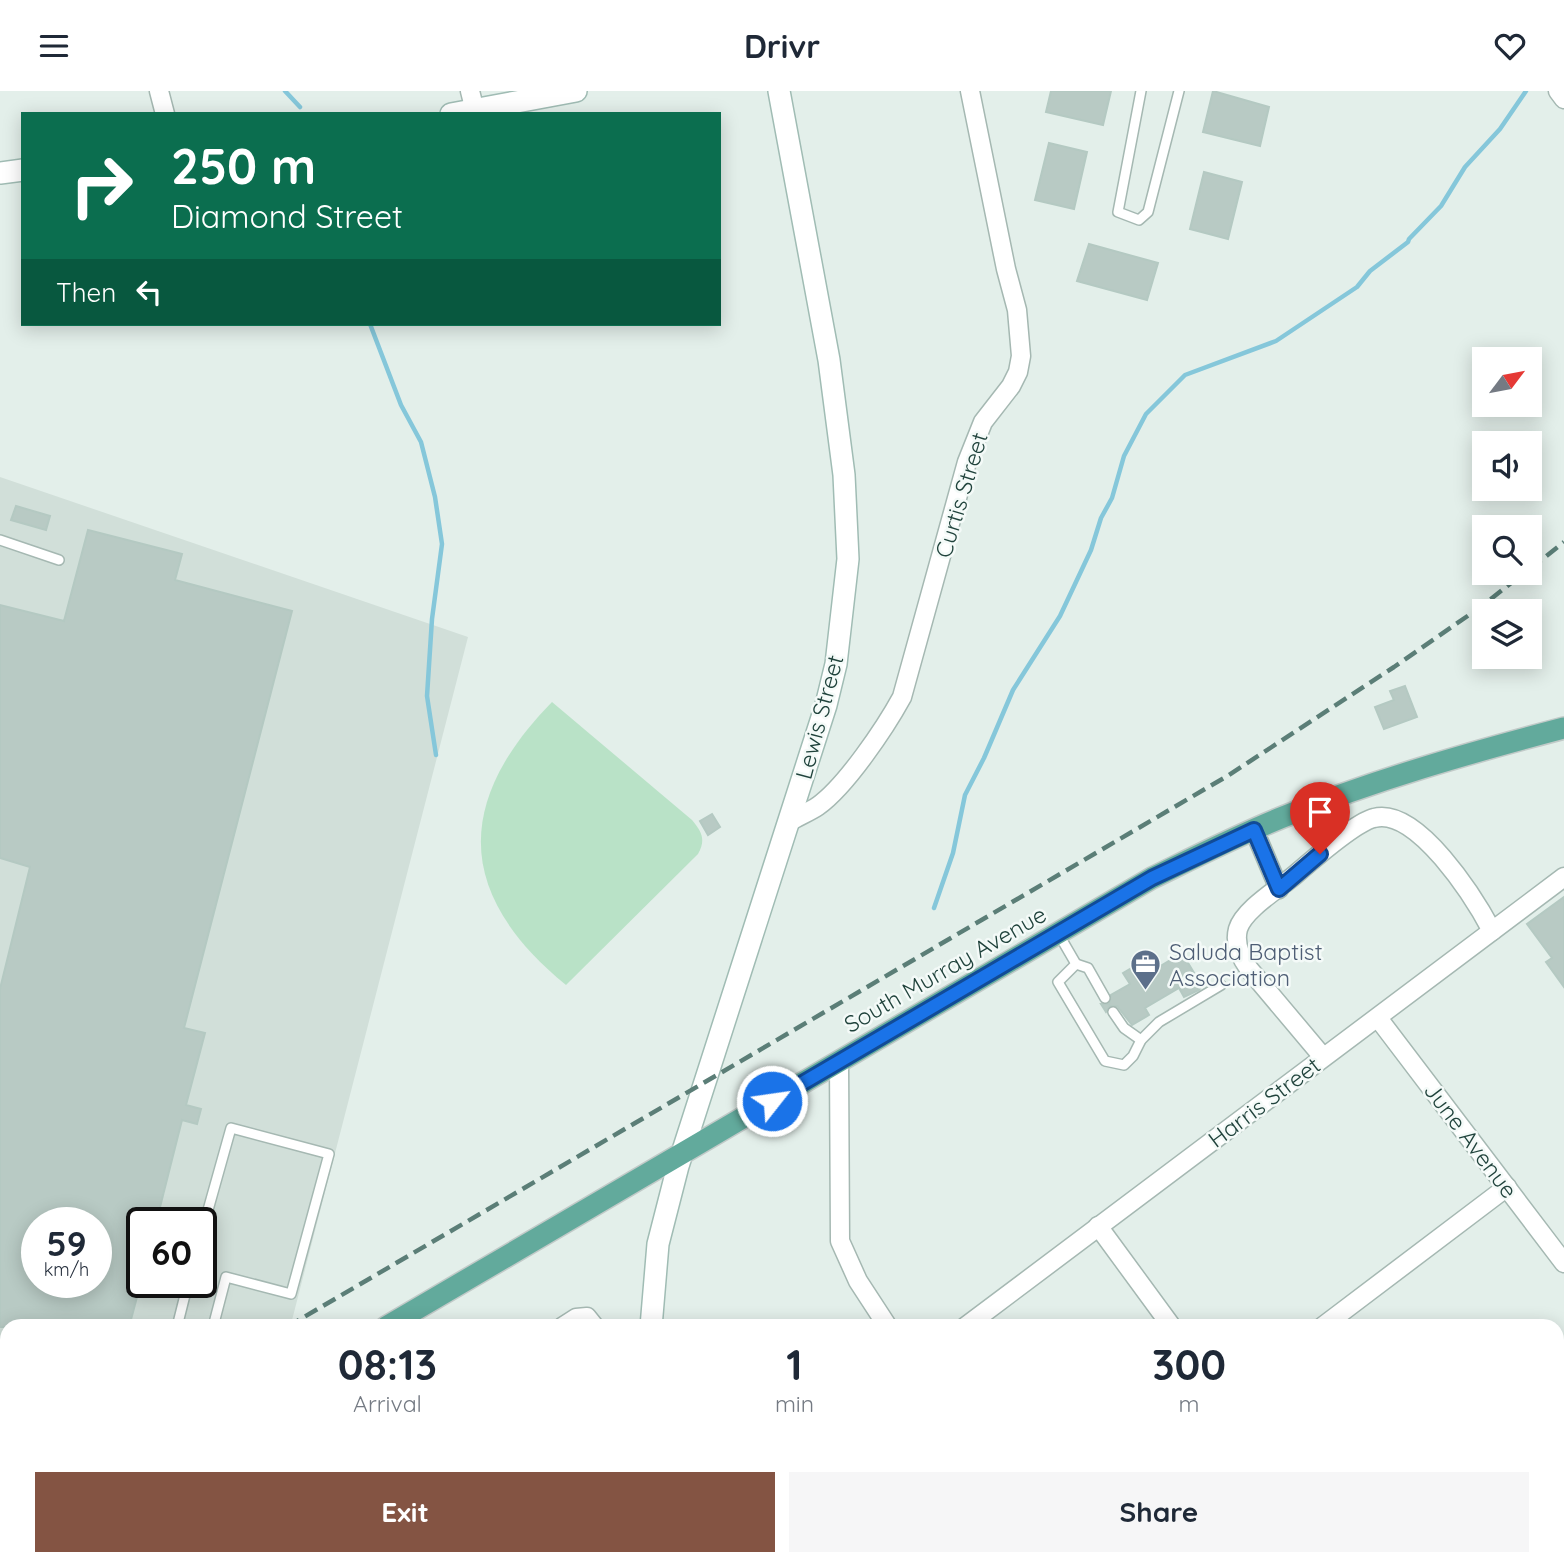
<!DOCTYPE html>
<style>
:root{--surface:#fff;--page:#f6f6f7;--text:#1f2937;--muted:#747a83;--accent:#845443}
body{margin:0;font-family:Quicksand,sans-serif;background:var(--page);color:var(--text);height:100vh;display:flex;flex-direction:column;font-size:26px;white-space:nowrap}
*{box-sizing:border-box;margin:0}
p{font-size:23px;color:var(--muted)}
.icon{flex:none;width:38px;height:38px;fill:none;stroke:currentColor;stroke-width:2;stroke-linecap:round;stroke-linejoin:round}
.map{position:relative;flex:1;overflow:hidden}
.sheet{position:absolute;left:0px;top:1228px;width:1564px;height:247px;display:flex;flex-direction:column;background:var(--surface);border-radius:21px 21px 0 0;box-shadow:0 4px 18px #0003}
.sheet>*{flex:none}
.banner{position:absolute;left:21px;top:21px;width:700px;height:214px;border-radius:0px;box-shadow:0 4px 18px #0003;background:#0b6e4f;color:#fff;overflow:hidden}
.needle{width:46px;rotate:58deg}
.buttons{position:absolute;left:1472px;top:256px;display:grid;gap:14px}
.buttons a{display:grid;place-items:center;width:70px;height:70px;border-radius:0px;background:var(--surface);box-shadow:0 4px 18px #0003;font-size:35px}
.speed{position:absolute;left:21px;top:1116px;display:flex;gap:14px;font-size:35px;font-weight:700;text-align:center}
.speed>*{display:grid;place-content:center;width:91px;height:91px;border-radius:50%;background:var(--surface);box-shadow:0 4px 18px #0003;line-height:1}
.speed small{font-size:18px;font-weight:400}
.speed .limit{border:4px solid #111;border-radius:10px;background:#fff;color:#111}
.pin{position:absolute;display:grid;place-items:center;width:60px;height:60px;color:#fff;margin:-72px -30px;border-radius:50% 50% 50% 0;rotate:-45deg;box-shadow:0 0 7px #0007}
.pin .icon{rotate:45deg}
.me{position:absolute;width:77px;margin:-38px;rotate:60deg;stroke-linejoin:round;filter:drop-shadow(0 0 5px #0008)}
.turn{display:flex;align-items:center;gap:24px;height:147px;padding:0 35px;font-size:32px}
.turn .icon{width:91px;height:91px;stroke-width:2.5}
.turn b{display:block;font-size:49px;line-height:60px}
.then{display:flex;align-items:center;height:66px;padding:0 35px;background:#0003;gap:14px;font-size:26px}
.eta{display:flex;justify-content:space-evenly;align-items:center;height:119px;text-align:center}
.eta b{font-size:42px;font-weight:700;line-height:49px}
.cta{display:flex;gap:14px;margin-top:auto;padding:14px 35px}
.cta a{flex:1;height:80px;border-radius:0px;background:var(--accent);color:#fff;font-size:28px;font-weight:700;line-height:80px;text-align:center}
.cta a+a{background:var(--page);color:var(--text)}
header{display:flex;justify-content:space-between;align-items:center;height:91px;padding:0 35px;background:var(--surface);font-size:32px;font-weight:700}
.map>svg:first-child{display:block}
</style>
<header><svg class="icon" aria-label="menu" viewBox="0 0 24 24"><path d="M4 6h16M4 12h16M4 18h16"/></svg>Drivr<svg class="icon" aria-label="heart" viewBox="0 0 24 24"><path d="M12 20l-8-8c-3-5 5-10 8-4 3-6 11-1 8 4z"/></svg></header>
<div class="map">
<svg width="1564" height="1475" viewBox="0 0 1564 1475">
<rect width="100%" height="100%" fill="#e3efea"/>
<path fill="#d1dfd9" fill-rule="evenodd" d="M0,386L468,546L291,1233L285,1236H7V1374L0,1377ZM37,1132H96V1192H37ZM142,1132H201V1192H142Z"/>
<path fill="#b9e2c7" d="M552,611L692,729C702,741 706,749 698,763L566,894C456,804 454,711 552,611Z"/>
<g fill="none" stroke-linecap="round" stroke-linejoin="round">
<g stroke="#85c7da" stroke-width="4.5">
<polyline points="285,0 300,16"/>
<polyline points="370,233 401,314 421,351 435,406 442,453 432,528 427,605 436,664"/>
<polyline points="934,817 953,762 965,704 984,667 1013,599 1060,525 1091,459 1101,427 1112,407 1124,365 1146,323 1185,284 1276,250 1357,196 1370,180 1408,151 1409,148 1441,115 1465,76 1500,38 1526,0"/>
</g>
</g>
<g fill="#b8cac4" stroke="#b4c9c2" stroke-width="2" fill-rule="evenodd">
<polygon points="1051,0 1111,0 1103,34 1046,21"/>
<polygon points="1213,0 1269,16 1260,55 1203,41"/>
<polygon points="1049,52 1087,61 1074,118 1035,109"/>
<polygon points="1204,81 1242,91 1228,148 1190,138"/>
<polygon points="1089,153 1158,172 1147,209 1077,190"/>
<polygon points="16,415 50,425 46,439 11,429"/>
<path d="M88,439L182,463L175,489L292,520L184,937L205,942L186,1014L201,1018L197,1033L182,1029L156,1132H142V1187L129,1236H0V898L30,776L0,767V514L64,530ZM37,1132H96V1192H37Z"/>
<polygon points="1405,595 1417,626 1384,638 1375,616 1394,609 1390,600"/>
<polygon points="712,723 720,736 708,744 700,730"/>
<polygon points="1564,806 1564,896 1546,871 1552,867 1527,833"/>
<polygon points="1182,862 1202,895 1199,899 1184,906 1179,897 1145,917 1149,924 1132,934 1117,915 1110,915 1106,921 1101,913 1109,913 1111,904 1130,893 1123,882 1145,869 1152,880"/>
</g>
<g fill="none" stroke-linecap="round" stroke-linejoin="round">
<defs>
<g id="lane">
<polyline points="1141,0 1118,121 1139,129 1148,121 1179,0"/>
<polyline points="0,449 59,469"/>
<polyline points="1058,842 1076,873 1058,891 1105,970 1124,974 1133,965 1141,949 1159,931 1221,894"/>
<polyline points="1076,873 1088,877 1105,907"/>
<polyline points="1113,921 1124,937 1141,949"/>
<polyline points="201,1144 231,1037 329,1063 291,1203 226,1186 213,1236"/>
<polyline points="177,1236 188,1192"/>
<polyline points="0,1320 7,1317"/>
<polyline points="0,1357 7,1367"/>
</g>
<g id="street">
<polyline points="159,0 165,23"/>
<polyline points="470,0 475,20"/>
<polyline points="1558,0 1564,8"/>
<path d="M789,731C799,725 809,721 818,715C846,695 885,637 902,606L967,371L983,331L1011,295L1018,281L1021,265L1017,219L1006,178L970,0"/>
<polyline points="1254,739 1279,798"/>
<polyline points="1378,927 1564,1172"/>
<path d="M1323,966L1249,878C1241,867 1234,853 1238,838C1244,818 1280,797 1296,783C1311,770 1356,731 1374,727C1417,715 1475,808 1492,840"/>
<polyline points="839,970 840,1150 858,1190 888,1236"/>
<polyline points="1098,1135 1172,1236"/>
<polyline points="562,1236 576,1227 587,1226 595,1236"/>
<polyline points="965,1236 1564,786"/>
<polyline points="1322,1236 1507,1096"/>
<polyline points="1558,1328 1564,1322"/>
<polyline points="1345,1468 1350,1475"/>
<polyline points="312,1475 313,1468"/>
<polyline points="644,1475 653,1468"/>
<polyline points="998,1475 1007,1468"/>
<polyline points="1360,1475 1369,1468"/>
</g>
<g id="secondary">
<polyline points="451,23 576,0"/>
<polyline points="0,82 23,79"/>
<polyline points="651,1236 658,1153 678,1075 826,614 836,573 848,468 844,384 829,269 779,0"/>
<polyline points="767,1468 772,1475"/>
</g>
<g id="primary">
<path d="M386,1236L1152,787C1195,766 1238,744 1283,726C1374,689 1469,662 1564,637"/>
<polyline points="0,1461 7,1457"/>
</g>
</defs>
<use href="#lane" stroke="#a5b8b2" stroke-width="12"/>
<use href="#street" stroke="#a5b8b2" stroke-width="21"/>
<use href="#secondary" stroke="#a0bcb4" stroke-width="24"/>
<use href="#primary" stroke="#c1cac8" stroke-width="24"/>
<use href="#lane" stroke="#fff" stroke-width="9"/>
<use href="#street" stroke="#fff" stroke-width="18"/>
<use href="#secondary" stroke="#fff" stroke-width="21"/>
<use href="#primary" stroke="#62aa9c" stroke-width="21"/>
<g stroke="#5b7e77" stroke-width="4.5" stroke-dasharray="14 7" stroke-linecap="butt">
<polyline points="1530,478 1564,451"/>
<polyline points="287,1236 1229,684 1394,576 1482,515 1525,481"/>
<polyline points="0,1404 7,1400"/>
</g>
</g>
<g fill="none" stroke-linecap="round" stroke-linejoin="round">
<defs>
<polyline id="route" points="772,1010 1152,787 1254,739 1279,798 1320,763"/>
</defs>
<use href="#route" stroke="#114b97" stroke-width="18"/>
<use href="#route" stroke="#1a73e8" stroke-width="12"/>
</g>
<defs>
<symbol id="office-pin" viewBox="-11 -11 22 30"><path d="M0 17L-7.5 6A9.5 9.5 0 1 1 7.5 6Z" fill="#5c6f8a" stroke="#f4faf8"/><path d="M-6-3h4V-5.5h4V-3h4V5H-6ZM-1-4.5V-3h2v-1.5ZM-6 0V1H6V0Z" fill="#fff"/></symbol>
</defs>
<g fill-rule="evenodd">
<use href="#office-pin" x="1128" y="856" width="35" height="47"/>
</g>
<g text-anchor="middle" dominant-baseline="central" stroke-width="5" stroke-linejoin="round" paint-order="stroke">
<g font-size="23" fill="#20433c" stroke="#f4faf8">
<text transform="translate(961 404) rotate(-73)">Curtis Street</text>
<text transform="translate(819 626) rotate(-75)">Lewis Street</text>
<text transform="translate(945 878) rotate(-30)">South Murray Avenue</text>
<text transform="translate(1264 1011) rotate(-37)">Harris Street</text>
<text transform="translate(1471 1049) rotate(53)">June Avenue</text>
</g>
<g font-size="23" fill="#4e5e75" stroke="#f4faf8" text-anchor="start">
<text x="1169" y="860">Saluda Baptist<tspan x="1169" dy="26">Association</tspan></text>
</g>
</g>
</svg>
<div class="buttons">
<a><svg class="needle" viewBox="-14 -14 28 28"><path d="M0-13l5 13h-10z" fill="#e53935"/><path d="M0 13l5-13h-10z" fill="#747a83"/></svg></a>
<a><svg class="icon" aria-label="sound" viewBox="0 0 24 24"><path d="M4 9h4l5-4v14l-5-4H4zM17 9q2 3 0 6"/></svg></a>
<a><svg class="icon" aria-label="search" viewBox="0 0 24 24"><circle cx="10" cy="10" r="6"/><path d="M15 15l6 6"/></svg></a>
<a><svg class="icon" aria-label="layers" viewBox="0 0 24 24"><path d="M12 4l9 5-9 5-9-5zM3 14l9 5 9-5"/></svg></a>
</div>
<div class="speed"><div>59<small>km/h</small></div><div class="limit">60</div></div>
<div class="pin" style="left:1320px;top:763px;background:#d93025"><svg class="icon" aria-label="arrive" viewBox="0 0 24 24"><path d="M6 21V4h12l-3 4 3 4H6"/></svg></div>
<svg class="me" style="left:772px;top:1010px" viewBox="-20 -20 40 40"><circle r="17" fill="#1a73e8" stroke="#fff" stroke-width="3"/><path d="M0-11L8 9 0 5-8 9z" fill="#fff"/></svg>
<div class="banner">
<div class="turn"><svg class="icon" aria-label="right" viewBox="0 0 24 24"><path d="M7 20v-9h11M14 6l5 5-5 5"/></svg><div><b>250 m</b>Diamond Street</div></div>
<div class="then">Then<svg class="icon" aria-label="left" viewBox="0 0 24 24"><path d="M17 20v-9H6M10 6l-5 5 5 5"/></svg></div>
</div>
<section class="sheet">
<div class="eta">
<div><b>08:13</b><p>Arrival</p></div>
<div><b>1</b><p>min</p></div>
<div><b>300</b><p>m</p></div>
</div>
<div class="cta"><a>Exit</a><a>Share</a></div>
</section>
</div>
